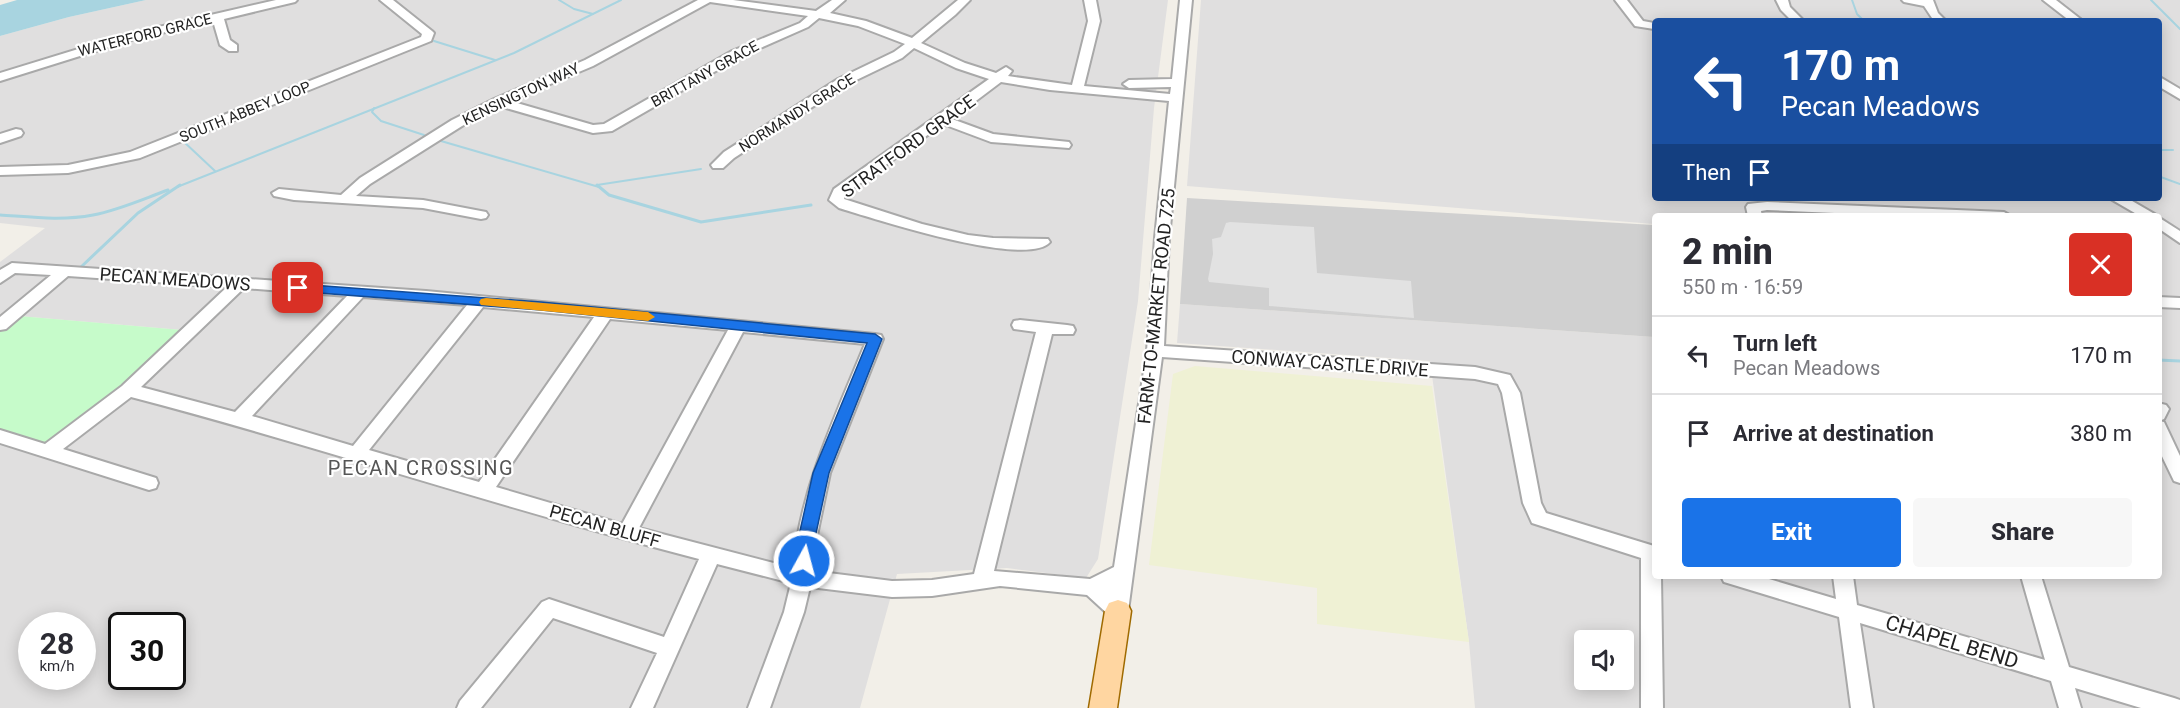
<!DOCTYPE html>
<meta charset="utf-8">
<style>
:root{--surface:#fff;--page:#f7f7f7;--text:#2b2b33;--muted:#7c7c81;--line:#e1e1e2;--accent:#1a73e8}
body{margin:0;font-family:Roboto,sans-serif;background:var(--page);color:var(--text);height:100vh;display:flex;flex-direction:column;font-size:22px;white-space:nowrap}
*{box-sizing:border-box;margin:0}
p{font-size:20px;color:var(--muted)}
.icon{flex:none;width:33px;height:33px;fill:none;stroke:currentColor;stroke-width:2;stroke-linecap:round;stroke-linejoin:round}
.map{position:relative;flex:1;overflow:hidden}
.panel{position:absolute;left:1652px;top:213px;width:510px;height:366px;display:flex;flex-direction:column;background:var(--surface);border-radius:6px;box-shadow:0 3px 15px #0003}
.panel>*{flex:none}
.hud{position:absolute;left:1652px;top:18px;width:510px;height:183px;border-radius:6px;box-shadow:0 3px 15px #0003;background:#1a4fa0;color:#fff;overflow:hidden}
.tools{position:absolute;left:1574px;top:630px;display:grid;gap:12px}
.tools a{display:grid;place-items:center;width:60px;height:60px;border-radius:6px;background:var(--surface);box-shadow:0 3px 15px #0003;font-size:30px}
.speed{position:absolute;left:18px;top:612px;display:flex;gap:12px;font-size:30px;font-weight:700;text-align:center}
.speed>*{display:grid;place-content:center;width:78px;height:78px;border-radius:50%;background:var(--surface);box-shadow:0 3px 15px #0003;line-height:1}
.speed small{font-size:15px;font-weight:400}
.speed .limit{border:3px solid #111;border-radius:9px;background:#fff;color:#111}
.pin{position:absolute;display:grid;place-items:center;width:51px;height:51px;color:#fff;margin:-26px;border-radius:12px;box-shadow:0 3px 9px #0006}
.me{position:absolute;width:66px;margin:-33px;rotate:7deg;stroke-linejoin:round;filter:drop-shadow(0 0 4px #0008)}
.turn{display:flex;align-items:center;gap:21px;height:126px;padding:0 30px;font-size:27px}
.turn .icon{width:78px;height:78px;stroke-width:2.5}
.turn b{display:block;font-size:42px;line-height:51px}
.then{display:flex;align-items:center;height:57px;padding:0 30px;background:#0003;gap:12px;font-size:22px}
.round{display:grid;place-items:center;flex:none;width:63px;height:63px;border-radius:6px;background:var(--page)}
.summary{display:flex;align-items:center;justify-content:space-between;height:102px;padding:0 30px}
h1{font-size:36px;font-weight:800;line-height:45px}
.primary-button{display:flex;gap:12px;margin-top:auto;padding:12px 30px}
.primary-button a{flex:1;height:69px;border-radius:6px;background:var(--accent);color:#fff;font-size:24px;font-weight:800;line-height:69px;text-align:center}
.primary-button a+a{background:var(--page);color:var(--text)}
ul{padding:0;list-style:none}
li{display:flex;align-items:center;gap:18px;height:78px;padding:0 30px;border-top:2px solid var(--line)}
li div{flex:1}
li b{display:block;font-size:22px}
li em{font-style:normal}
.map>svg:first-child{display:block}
</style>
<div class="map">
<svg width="2180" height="708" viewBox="0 0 2180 708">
<rect width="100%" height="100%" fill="#f2efe8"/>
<g fill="#e0dfdf" fill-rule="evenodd">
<path d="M146,0H1168L1154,108L1138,301L1098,559L1086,578L1007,568L897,574L860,708H0V430L37,441L182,330L19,316L0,329V262L45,228L0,223V36L69,17ZM32,626H82V676H32ZM122,626H172V676H122Z"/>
<path d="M1201,0H2180V708H1475L1469,642L1430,361L1177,343L1180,304L1654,337V576H2158V216H1654V224L1187,186ZM1654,21H2158V198H1654ZM1584,640H1623V680H1584Z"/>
</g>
<polygon fill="#d0d0d0" points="1187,198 1654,225 1654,337 1180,304"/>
<polygon fill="#eff1d4" points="1195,366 1432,386 1469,642 1317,624 1317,588 1149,565 1173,374"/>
<polygon fill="#c6fbca" points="19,316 182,330 110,399 50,442 44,443 0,430 0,329"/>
<polygon fill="#e2e2e2" points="1230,222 1314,227 1317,273 1411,281 1414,318 1269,306 1269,288 1209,282 1208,279 1213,254 1212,239 1221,237 1226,223"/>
<polygon fill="#a8d4e0" points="17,0 146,0 69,17 0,36 0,5"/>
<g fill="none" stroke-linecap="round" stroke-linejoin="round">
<g stroke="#a8d4e0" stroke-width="2">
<polyline points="559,0 574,9 593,14"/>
<polyline points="1852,0 1857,14 1864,21"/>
<polyline points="2151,0 2180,29"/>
<polyline points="434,41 495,60"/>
<polyline points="374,108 372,112 381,121 424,135"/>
<polyline points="183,141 215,171"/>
<polyline points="441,141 599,187"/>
<polyline points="2158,150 2173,150"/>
<polyline points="2158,176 2180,184"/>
<polyline points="597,185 701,169"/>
<polyline points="177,187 514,53 621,0"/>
</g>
<g stroke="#a8d4e0" stroke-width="3">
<polyline points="597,185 609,195 701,222 811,205"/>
<path d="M0,215C31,217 62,221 93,215C119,210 143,199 168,190"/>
<polyline points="81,267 138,213 180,185"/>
<polyline points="2158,360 2180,361"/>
</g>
<defs>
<g id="minor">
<polygon points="276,0 297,0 295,2 224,19 230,40 237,45 237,51 229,51 220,45 213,21 131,40 0,81 0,73 124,35"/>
<polygon points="380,0 393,0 432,31 434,33 431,41 140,158 68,173 0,175 0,167 68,165 130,152 421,37 422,34"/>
<path d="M698,0H733L816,11L832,0H845L830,13L866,21L912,38L958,0H970L955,15L921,43L965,63L996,73L1006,67L1012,71L1008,76L1072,85L1088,21L1084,0H1096L1100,21L1084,86L1170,94L1171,87L1129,88L1123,84L1129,80L1172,79L1180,0H1192L1169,238L1164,346L1475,367L1510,375L1520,393L1541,503L1546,513L1654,546V576H1661L1663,708H1641V558L1532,523L1523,503L1502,393L1498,384L1475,379L1162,357L1128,611L1125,617L1118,620L1111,617L1087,595L1000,586L932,596L892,597L810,587L804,612L770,708H748L784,612L791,583L717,564L653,708H631L657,653L553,618L481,708H457L460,701L542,602L549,599L664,637L699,559C508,510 322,447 131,397L63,449L156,478L158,483L156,488L149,490L0,443V430L45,444L122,386L227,287L68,276L6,329L0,330V317L51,275L15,273L0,283V270L12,263L426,291L875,334L881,335L883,339L830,473L815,545L813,571L892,581L932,580L974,574L1036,332L1014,329L1012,325L1014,321L1020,320L1067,325L1073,326L1075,330L1073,334H1052L994,571L1090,579L1114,567L1147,351L1155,238L1169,101L1050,90L1001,82L952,119L993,134L1069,142L1071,145L1069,148L991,142L943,124L845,194L844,199L922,224L968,235L993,238L1048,239L1050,242C1027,269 872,218 839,208L829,200L834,189L989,79L956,68L914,48L902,58L846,85L734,158L723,168H713L711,165L724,152L838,79L894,52L905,44L858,26L819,18L808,27L740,57L612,131L593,133L499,106L462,126L370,184L356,196L423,200L486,212L488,215L486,218L481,219L423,208L294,200L274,196L272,193L279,189L341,195L360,178L452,120L494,99L585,60ZM710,2L808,16L800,23L732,51L604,124L593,125L510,101L593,66ZM244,288L347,296L235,412L141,387ZM363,297L467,305L353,446L252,416ZM483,307L594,317L479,482L369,450ZM610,319L728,330L622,524L496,487ZM743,332L865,344C835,417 801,487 793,568L639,528Z"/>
<polygon points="1615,0 1627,0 1643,21 1654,23 1654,29 1635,26"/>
<polygon points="1776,0 1788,0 1790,7 1804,21 1792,21 1781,10"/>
<polygon points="1902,0 1933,0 1938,13 1946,21 1934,21 1924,6 1904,2"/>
<polygon points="2043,0 2056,0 2083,21 2070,21"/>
<polygon points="2158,76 2180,89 2180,99 2158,86"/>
<polygon points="16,129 21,130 23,133 21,136 0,143 0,134"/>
<polygon points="2109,198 2127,198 2158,216 2140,216"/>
<polygon points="1767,202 2004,212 2011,216 1902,216 1767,210 1761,211 1762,216 1748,216 1746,207 1748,204"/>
<polygon points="2158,217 2180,231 2180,243 2158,228"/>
<polygon points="2158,297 2180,298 2180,308 2158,307"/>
<polygon points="2158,403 2166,405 2169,409 2164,419 2159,421 2164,422 2180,456 2180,483 2174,481 2158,448"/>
<polygon points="1721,576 1759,576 1836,599 1833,576 1853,576 1857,605 2045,660 2021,576 2041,576 2069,667 2174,698 2180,700 2180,708 2141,708 2075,688 2081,708 2059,708 2051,681 1860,623 1873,708 1851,708 1839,617 1724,582"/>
</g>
<polygon id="major" points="1118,600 1127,603 1131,611 1117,708 1089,708 1105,611 1109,603"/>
</defs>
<use href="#minor" stroke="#a9a9a9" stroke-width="4"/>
<use href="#major" stroke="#9f6a00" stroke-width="3"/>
<use href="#minor" fill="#fff" fill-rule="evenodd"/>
<use href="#major" fill="#ffd6a1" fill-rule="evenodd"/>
</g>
<polygon fill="#1a73e8" stroke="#114b97" stroke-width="1.5" points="298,284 541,302 875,334 882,339 829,473 809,566 804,568 798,566 796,561 797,544 813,473 867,343 541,310 293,291 291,288 293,285"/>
<polygon fill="#f59e0b" points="486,298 648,312 655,317 648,321 481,305 479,302 481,299"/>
<g text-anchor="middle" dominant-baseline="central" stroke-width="4.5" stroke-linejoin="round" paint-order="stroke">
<g font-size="15" fill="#222" stroke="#fff">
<text transform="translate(145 35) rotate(-14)">WATERFORD GRACE</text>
<text transform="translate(705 74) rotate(-29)">BRITTANY GRACE</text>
<text transform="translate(521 94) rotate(-25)">KENSINGTON WAY</text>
<text transform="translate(245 112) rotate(-22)">SOUTH ABBEY LOOP</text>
<text transform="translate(797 113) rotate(-32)">NORMANDY GRACE</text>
</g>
<g font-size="18" fill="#222" stroke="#fff">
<text transform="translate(908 146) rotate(-36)">STRATFORD GRACE</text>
<text transform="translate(175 279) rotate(4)">PECAN MEADOWS</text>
<text transform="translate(1156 306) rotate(-84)">FARM-TO-MARKET ROAD 725</text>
<text transform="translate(1330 363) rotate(4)">CONWAY CASTLE DRIVE</text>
<text transform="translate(605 526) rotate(16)">PECAN BLUFF</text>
</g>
<g font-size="20" letter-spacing="1.5" fill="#555" stroke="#fff">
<text x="421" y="468">PECAN CROSSING</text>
</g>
<g font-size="21" fill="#222" stroke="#fff">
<text transform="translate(1952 642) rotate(17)">CHAPEL BEND</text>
</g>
</g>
</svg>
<div class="tools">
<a><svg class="icon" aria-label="sound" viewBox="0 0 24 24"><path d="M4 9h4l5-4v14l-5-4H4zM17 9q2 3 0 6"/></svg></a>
</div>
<div class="speed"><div>28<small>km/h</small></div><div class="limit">30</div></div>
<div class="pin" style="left:298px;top:288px;background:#d93025"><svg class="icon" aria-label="arrive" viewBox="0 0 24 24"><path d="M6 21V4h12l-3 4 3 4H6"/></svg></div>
<svg class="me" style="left:804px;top:561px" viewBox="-20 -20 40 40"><circle r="17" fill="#1a73e8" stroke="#fff" stroke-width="3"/><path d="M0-11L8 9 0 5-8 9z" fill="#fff"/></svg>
<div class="hud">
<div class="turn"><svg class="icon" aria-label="left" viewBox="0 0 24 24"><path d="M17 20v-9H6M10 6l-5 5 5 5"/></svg><div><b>170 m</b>Pecan Meadows</div></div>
<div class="then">Then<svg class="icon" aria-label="arrive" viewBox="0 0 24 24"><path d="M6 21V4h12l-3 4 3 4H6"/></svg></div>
</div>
<section class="panel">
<div class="summary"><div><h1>2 min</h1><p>550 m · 16:59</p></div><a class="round" style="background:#d93025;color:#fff"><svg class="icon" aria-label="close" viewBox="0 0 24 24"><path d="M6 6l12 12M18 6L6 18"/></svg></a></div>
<ul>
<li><svg class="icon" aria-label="left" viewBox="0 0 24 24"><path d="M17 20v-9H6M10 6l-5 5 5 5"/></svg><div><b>Turn left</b><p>Pecan Meadows</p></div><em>170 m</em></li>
<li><svg class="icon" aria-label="arrive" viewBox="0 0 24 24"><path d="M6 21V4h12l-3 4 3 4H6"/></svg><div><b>Arrive at destination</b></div><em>380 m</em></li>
</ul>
<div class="primary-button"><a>Exit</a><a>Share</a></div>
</section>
</div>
